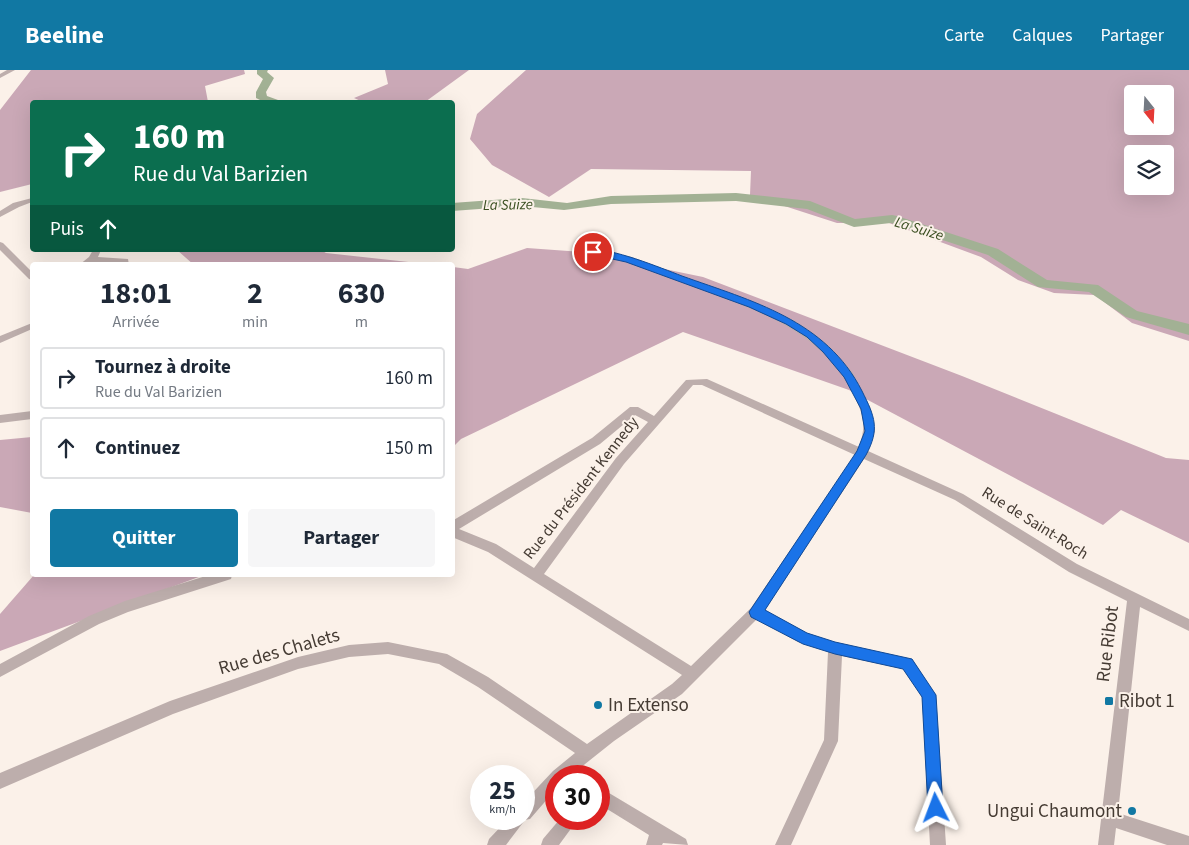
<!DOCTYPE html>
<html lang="fr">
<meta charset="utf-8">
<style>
:root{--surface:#fff;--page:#f6f6f7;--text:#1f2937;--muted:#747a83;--line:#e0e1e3;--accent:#1178a3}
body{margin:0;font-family:"Source Sans 3",sans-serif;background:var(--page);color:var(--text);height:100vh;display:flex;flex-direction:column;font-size:19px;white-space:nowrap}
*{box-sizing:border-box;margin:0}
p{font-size:16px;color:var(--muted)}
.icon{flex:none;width:28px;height:28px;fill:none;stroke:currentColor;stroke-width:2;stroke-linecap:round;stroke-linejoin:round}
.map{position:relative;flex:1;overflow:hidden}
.panel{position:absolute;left:30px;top:192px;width:425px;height:315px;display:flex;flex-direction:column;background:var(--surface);border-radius:5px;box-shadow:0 5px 20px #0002}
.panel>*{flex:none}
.top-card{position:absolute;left:30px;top:30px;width:425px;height:152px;border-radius:5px;box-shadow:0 5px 20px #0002;background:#0b6e4f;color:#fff;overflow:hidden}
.needle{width:32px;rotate:162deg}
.buttons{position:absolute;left:1124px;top:15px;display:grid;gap:10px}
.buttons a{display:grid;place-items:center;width:50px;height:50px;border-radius:5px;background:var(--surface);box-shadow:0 5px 20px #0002;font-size:25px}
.speed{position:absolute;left:470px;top:695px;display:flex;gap:10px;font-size:25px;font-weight:700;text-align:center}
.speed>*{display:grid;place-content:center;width:65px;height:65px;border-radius:50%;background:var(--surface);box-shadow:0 5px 20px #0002;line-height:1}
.speed small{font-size:12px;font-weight:400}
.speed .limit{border:8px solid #d22;background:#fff;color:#111}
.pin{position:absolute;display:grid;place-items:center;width:42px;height:42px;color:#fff;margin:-21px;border:2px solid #fff;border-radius:50%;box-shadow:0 1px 5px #0007}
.me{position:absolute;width:55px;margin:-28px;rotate:357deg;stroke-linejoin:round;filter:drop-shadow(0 0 4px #0008)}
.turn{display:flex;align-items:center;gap:18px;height:105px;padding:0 20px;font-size:22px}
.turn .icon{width:65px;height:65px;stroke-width:2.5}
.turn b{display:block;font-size:35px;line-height:42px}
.then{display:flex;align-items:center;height:48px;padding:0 20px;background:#0003;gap:10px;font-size:19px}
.eta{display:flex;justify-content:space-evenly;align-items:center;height:85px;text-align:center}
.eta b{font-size:30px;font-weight:700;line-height:35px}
.button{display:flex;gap:10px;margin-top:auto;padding:10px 20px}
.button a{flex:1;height:58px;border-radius:5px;background:var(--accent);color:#fff;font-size:20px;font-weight:700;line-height:58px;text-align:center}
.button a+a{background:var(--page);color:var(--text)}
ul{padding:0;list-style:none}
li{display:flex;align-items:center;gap:15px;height:62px;margin:0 10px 8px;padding:0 10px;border:2px solid var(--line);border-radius:5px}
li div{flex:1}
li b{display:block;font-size:19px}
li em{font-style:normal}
header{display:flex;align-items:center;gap:30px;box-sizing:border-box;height:70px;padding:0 25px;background:var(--accent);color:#fff}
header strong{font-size:24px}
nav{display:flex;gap:28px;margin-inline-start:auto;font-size:18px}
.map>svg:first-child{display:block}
</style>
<header>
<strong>Beeline</strong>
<nav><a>Carte</a><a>Calques</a><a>Partager</a></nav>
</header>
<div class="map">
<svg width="1189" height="775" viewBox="0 0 1189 775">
<rect width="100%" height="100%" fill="#fbf1e9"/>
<g fill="#caa8b6" fill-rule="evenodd">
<polygon points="31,0 244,0 245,4 205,16 208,32 32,32 32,114 0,122 0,40"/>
<polygon points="385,0 469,0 425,32 363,32 354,28 388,14"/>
<path d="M526,0H1189V271L1132,253L1095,225L1054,223L1018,210L981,187L889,153H837L750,125L751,101L591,99L549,127L492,95L470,69L477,44ZM1132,24H1165V56H1132ZM1132,84H1165V116H1132Z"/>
<polygon points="527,178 582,182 703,207 962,306 1166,388 1189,390 1189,473 1121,440 1103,455 849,320 683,262 461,369 453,377 453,197 468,199"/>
<polygon points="177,180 321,180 326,183 436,195 194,195"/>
<polygon points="32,367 32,443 0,437 0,370"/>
<polygon points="34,505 204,505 0,581 0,544"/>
</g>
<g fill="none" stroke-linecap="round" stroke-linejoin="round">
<g fill="#a2b194" fill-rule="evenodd">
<polygon points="257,0 268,0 267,2 274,8 266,22 267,26 278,30 279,32 264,32 256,28 256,22 263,9 257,4"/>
<polygon points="736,123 810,131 855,149 892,145 897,146 998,179 1047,210 1098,215 1137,241 1189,254 1189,265 1126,247 1089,222 1038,217 988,185 891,153 854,157 807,139 736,131 611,134 564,140 522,136 452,141 452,133 522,128 567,133 611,126"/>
</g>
<g fill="#bdaeac" fill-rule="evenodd">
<polygon points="7,0 15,0 0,8 0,4"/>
<polygon points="32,128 32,132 19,137 0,147 0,141 13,133"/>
<polygon points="0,172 3,173 32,202 32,210 29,209 0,180"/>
<path d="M593,179L632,187L755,233L793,250L813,263L830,277L853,303L871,339L875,361L868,381L963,424L1077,494L1189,549V561L1140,537L1118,743L1189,766V775H1167L1116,758L1114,775H1098L1127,531L1069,502L955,430L864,389L765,540L807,563L835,572L912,589L936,625L946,775H930L922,627L903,599L842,586L838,671L791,775H775L824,670L828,582L798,572L757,549L682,624L614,671L570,706H556V719L530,749L525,750L506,775H487L489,769L508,749H524V732L553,701L575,683L478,617L439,594L388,584L349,587L298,599L173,644L0,719V703L170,631L298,587L349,575L388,572L447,584L488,607L587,674L672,614L682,605L488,482L452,467V451L592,368L630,337H638L654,346L686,310L707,309L859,377C867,354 863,344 853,323C823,264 764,243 706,221C680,211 654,199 627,191C615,188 602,187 590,184L589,182ZM693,315H702L855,385L751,538L691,596L544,504L624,394ZM635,345L648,352L616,388L534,498L496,474L459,459L600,374Z"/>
<polygon points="93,180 101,180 98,187 128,189 129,195 94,192 89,195 79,195 89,187"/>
<polygon points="32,253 32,259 0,273 0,266"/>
<polygon points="32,341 32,349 0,353 0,345"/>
<polygon points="209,505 232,505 231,509 128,542 99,554 0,607 0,594 89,546 125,531"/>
<polygon points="599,717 686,769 688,775 663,773 662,775 646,775 649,765 599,734"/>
<polygon points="560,749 578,749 559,775 541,775 543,769"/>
</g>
</g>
<path fill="#1a73e8" stroke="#114b97" d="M590,180C610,177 661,198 682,206C752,231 826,250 862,321C875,347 880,359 866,385L765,540L807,563L835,572L912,589L936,625L943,738L941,743L936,745L930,743L928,738L922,627L903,599L835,584L803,574L751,547L749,542L857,381L865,361L861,339L844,307L823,282L807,267L786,254L749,237L626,192L590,184Z"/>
<g fill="#1178a3" stroke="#fbf1e9" stroke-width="2">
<rect x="1104" y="626" width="10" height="10" rx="2.5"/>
<circle cx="598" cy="635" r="5"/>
<circle cx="1132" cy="741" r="5"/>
</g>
<g text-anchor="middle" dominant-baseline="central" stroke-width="4" stroke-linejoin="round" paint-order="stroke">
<g font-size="15" font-style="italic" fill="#3a4f21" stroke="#fbf1e9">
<text transform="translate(508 135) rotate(-1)">La Suize</text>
<text transform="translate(919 159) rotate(17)">La Suize</text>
</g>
<g font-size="16" fill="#453b33" stroke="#fbf1e9">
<text transform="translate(581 418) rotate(-52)">Rue du Président Kennedy</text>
<text transform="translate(1035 453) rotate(32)">Rue de Saint-Roch</text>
</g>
<g font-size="19" fill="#453b33" stroke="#fbf1e9">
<text transform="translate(1108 574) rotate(-83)">Rue Ribot</text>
<text transform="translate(279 582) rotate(-16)">Rue des Chalets</text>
</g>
<g font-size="19" fill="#453b33" stroke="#fbf1e9" text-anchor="start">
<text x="1119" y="631">Ribot 1</text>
<text x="608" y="635">In Extenso</text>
<text x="1122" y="741" text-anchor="end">Ungui Chaumont</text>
</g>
</g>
</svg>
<div class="buttons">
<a><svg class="needle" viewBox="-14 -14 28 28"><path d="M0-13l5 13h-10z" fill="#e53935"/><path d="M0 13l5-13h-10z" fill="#747a83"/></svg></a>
<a><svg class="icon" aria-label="layers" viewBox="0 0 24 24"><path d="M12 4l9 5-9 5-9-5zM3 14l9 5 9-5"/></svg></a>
</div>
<div class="speed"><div>25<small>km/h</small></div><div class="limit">30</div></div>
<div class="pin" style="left:593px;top:182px;background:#d93025"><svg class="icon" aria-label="arrive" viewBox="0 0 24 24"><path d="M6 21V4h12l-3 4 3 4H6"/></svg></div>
<svg class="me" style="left:936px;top:738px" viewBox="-20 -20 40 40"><path d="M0-17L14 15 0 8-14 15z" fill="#1a73e8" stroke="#fff" stroke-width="4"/></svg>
<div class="top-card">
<div class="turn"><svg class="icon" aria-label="right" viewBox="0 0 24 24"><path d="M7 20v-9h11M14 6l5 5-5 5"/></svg><div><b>160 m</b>Rue du Val Barizien</div></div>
<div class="then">Puis<svg class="icon" aria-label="ahead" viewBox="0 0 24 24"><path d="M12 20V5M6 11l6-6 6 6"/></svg></div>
</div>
<section class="panel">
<div class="eta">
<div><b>18:01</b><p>Arrivée</p></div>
<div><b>2</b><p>min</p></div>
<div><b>630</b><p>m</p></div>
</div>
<ul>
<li><svg class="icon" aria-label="right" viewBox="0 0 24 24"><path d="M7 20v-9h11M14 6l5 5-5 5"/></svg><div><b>Tournez à droite</b><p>Rue du Val Barizien</p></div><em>160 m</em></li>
<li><svg class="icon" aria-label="ahead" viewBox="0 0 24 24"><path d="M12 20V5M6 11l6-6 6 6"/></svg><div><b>Continuez</b></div><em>150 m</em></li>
</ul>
<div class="button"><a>Quitter</a><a>Partager</a></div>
</section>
</div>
